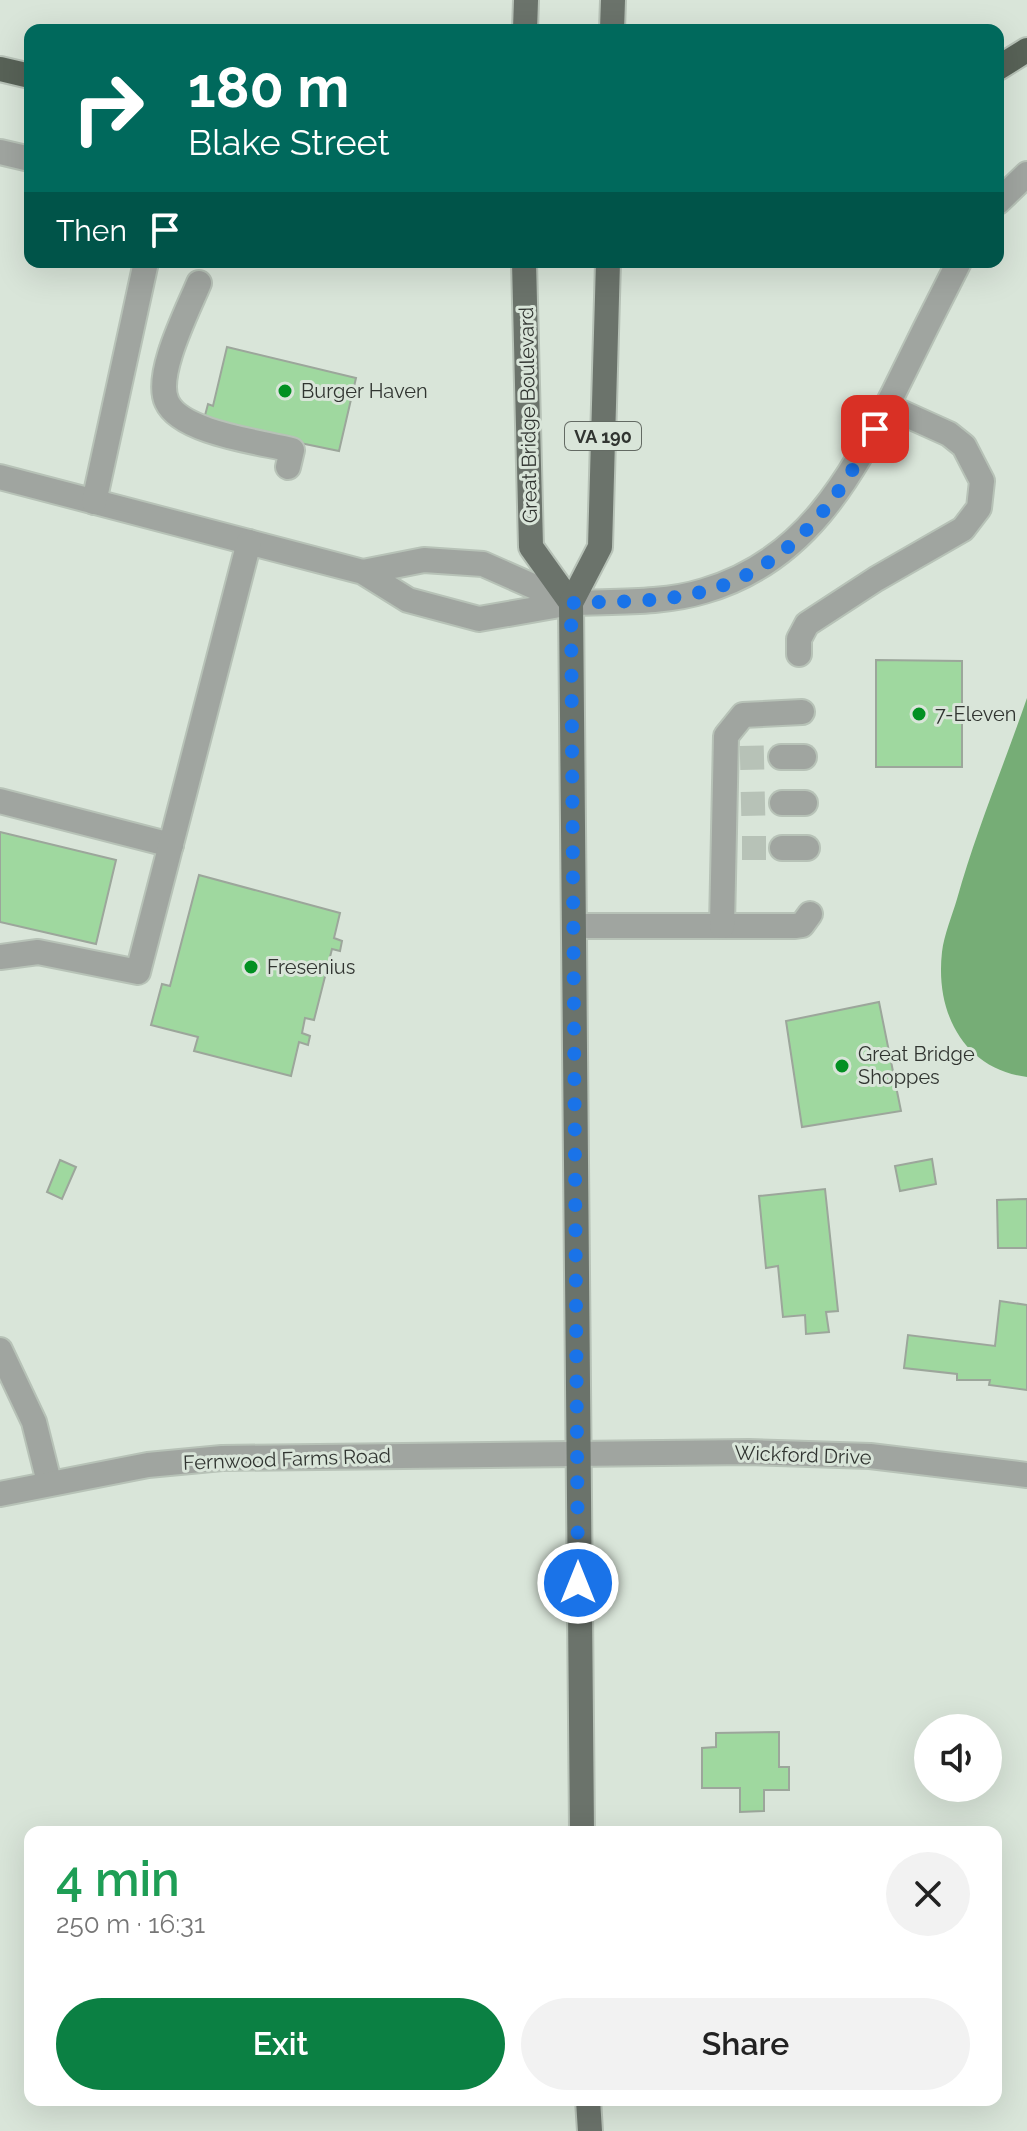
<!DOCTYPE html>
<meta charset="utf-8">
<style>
:root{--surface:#fff;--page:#f2f2f2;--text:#222;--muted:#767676;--accent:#0b8043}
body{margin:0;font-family:Raleway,sans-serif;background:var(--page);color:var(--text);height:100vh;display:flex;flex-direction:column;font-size:30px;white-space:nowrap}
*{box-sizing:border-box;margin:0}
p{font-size:26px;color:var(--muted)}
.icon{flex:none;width:44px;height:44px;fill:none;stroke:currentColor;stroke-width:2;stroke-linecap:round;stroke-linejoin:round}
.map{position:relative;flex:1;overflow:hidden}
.sheet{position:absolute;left:24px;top:1826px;width:978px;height:280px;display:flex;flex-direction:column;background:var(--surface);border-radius:16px;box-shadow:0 8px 32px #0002}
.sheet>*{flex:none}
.guide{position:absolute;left:24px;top:24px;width:980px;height:244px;border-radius:16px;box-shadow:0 8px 32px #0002;background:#00695c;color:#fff;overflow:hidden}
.tools{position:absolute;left:914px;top:1714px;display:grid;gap:16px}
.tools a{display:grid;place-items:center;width:88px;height:88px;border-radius:50%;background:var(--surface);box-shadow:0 8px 32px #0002;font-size:40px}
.pin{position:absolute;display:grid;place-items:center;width:68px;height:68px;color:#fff;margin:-34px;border-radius:16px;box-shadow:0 4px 12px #0006}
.me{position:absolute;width:88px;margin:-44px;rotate:0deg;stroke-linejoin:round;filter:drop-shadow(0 0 6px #0008)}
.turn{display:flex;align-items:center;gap:28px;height:168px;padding:0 32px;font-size:36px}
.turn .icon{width:104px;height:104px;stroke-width:2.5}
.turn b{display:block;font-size:56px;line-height:68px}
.then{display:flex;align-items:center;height:76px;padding:0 32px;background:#0003;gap:16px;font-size:30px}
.round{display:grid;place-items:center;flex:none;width:84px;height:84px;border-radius:42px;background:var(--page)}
.headline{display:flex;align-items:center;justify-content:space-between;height:136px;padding:0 32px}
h1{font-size:48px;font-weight:600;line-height:60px;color:#1e9e55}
.action{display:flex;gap:16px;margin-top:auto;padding:16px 32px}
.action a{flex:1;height:92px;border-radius:48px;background:var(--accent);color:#fff;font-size:32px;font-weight:600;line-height:92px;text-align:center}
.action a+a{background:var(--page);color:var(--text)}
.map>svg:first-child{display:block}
</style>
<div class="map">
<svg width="1027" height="2131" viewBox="0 0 1027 2131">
<rect width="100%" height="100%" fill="#d9e5d9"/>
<path fill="#76ad76" d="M1027,698V1077C964,1069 935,1013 942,952C944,935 952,916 957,899C976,831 1004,765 1027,698Z"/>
<g fill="#9fd89f" stroke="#9ca69b" stroke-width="2">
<polygon points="227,347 356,378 339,451 203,423 208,404 213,406"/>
<polygon points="876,660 962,661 962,767 876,767"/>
<polygon points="0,832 116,860 96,944 0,922"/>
<polygon points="199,875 340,913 334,938 342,941 340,951 332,949 314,1020 305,1018 302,1033 310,1036 308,1045 299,1042 291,1076 194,1051 198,1037 151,1025 162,984 170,986"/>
<polygon points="879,1002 901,1111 802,1127 786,1021"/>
<polygon points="932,1159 936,1184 900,1191 895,1166"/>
<polygon points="60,1160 76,1167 62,1199 47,1192"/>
<polygon points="825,1189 838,1311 826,1312 829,1332 806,1334 805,1315 783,1317 778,1266 766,1268 759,1196"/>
<polygon points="1027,1199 1027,1248 998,1248 997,1200"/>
<polygon points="1000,1301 1027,1305 1027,1390 989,1385 990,1380 957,1380 957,1374 904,1368 908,1335 995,1346"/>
<polygon points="779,1732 779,1767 789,1767 789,1790 764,1790 764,1811 740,1812 740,1788 702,1788 702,1748 716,1747 716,1733"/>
</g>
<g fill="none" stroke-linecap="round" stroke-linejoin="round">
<g stroke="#b7c2b7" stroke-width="24" stroke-dasharray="24 12" stroke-linecap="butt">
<polyline points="740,758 781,757"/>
<polyline points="741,804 782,803"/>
<polyline points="742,848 782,848"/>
</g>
<defs>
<g id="minor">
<polyline points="0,152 30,159"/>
<polyline points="998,202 1027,174"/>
<path d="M199,283C188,310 154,375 167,402C181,433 261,442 292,450L288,467"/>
<polyline points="0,477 363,572 408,600 479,619 571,603 483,564 424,560 363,572"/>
<polyline points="94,502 146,262"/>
<path d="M571,603C615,601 662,604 704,591C804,562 850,480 894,392C915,349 937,305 959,262"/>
<polyline points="799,654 799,639 807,624 876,579 963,529 979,508 982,481 964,446 949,434 887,406"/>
<polyline points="781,757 804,757"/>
<polyline points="0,801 171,845"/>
<polyline points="782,803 805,803"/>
<polyline points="782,848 807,848"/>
<polyline points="574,926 795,926 802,925 810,914"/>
<polyline points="722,926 726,736 743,715 802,712"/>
<polyline points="0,957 38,952 138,972 249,542"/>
<polyline points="0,1350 34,1422 49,1482"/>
<polyline points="0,1494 148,1465 222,1458 749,1452 870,1456 1027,1475"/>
</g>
<g id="major">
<polyline points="525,30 526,0"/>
<polyline points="612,30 613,0"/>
<polyline points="524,262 531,547 571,603"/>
<polyline points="582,1832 571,603 600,547 608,262"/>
<polyline points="588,2100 590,2131"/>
</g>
<g id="highway">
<polyline points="998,68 1027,50"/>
<polyline points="0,69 30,76"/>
</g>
</defs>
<use href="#minor" stroke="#b7c2b7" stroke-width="28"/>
<use href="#major" stroke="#b7c2b7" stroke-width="28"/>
<use href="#highway" stroke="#b7c2b7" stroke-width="28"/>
<use href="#minor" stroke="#a0a5a0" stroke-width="24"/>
<use href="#major" stroke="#6b736b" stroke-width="24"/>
<use href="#highway" stroke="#586257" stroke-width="24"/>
</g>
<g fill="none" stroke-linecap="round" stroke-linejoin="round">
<path stroke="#1a73e8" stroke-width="14" stroke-dasharray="0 25.2" d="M578,1583L571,603C614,601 659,603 701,592C786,571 838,503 875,429"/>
</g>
<g fill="#029022" stroke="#d9e5d9" stroke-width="3">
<circle cx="285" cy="391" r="8"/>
<circle cx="919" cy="714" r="8"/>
<circle cx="251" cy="967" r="8"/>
<circle cx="842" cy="1066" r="8"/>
</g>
<g text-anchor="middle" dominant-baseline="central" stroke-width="6" stroke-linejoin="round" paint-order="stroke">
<rect fill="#d9e5d9" stroke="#636a63" stroke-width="2" x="565" y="422" width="76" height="28" rx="6"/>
<g font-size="18" font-weight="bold" fill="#313531">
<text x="603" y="436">VA 190</text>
</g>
<g font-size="20" fill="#313531" stroke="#d9e5d9" text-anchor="start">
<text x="301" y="391">Burger Haven</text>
<text x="935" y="714">7-Eleven</text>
<text x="267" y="967">Fresenius</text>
<text x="858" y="1054">Great Bridge<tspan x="858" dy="23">Shoppes</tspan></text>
</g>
<g font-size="20" fill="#313531" stroke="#d9e5d9">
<text transform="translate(528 415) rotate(-91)">Great Bridge Boulevard</text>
<text transform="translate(803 1455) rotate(2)">Wickford Drive</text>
<text transform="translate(287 1459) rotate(-2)">Fernwood Farms Road</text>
</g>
</g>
</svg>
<div class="tools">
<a><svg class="icon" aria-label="sound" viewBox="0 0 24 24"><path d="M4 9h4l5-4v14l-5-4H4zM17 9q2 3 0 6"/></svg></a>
</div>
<div class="pin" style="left:875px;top:429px;background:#d93025"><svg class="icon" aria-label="arrive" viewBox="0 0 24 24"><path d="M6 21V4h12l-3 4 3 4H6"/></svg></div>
<svg class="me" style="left:578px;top:1583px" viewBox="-20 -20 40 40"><circle r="17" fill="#1a73e8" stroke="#fff" stroke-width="3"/><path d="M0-11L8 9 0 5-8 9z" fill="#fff"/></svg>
<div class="guide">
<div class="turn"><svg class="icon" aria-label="right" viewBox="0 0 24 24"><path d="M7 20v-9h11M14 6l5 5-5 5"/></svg><div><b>180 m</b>Blake Street</div></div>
<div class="then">Then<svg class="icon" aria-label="arrive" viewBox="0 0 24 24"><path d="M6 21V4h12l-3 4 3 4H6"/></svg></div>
</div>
<section class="sheet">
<div class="headline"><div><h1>4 min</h1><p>250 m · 16:31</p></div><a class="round"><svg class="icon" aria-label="close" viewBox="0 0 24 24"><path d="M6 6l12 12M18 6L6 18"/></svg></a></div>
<div class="action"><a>Exit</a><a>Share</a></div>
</section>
</div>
